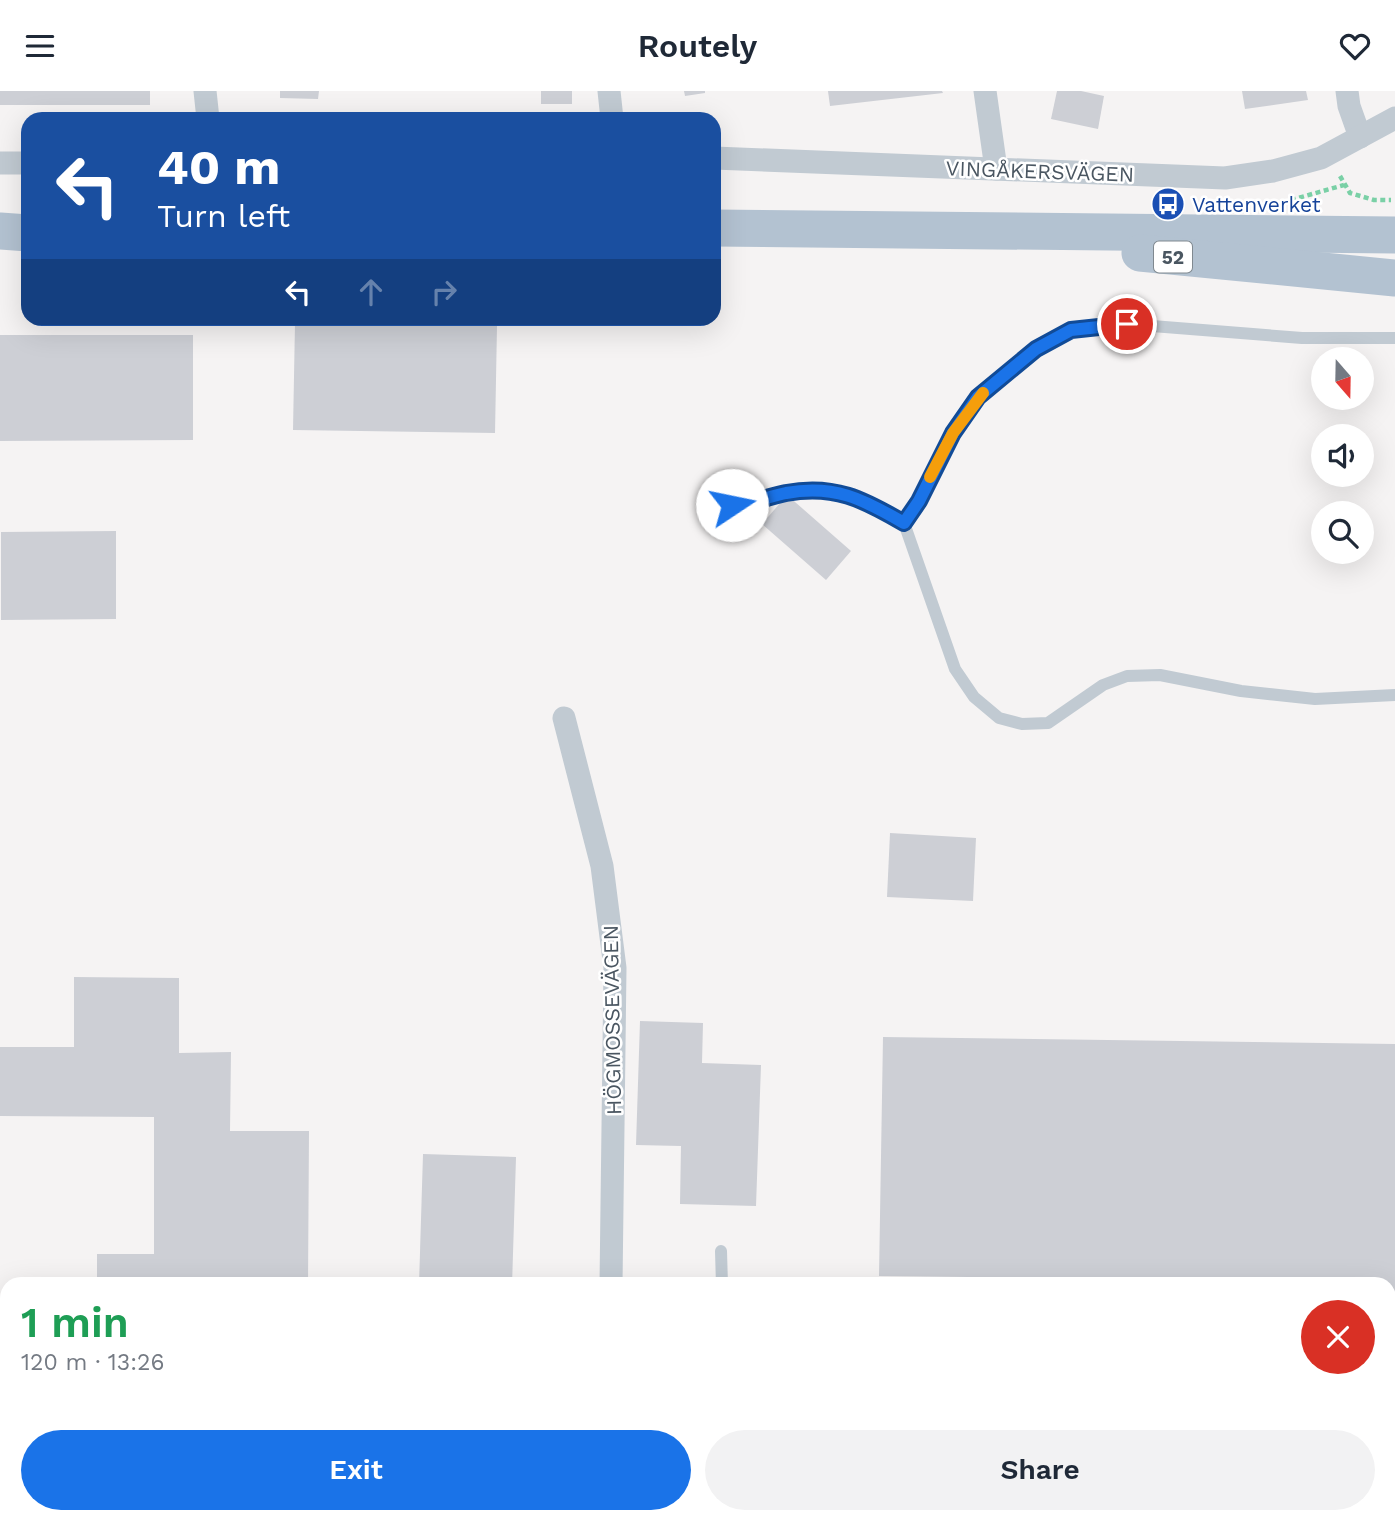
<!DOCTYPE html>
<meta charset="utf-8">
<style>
:root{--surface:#fff;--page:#f2f2f3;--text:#1f2937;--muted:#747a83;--accent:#1a73e8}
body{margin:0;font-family:"Work Sans",sans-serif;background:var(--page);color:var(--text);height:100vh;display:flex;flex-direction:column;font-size:26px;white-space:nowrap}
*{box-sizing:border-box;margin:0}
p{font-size:23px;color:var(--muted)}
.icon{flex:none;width:38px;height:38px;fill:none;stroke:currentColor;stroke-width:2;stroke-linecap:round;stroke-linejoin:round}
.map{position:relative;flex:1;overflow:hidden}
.drawer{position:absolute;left:0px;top:1186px;width:1396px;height:247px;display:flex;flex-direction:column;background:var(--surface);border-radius:21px 21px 0 0;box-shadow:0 7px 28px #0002}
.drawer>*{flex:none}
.hud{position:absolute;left:21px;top:21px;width:700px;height:214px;border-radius:21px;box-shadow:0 7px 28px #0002;background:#1a4fa0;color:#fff;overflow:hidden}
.needle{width:46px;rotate:160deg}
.buttons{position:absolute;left:1311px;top:256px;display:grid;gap:14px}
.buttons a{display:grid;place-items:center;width:63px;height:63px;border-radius:50%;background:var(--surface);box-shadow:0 7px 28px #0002;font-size:35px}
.pin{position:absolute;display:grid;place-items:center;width:60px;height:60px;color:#fff;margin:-30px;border:4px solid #fff;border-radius:50%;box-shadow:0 2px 7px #0007}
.me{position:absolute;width:77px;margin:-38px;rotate:79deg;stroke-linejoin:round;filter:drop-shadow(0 0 5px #0008)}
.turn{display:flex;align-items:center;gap:24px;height:147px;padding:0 21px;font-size:32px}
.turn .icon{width:91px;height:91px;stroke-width:2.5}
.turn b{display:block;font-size:49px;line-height:60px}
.lanes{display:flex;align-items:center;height:66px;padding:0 21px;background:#0003;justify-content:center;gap:35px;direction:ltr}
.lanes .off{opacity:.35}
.round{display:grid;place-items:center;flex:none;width:74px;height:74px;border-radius:37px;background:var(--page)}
.head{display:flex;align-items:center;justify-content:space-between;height:119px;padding:0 21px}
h1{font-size:42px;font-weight:600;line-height:52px;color:#1e9e55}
.cta{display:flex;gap:14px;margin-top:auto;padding:14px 21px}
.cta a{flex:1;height:80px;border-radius:42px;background:var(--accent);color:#fff;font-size:28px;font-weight:600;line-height:80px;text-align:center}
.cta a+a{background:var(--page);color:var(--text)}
header{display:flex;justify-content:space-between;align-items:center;height:91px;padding:0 21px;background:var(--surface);font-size:32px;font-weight:600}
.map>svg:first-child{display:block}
</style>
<header><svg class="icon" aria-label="menu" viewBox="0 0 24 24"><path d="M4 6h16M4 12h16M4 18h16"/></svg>Routely<svg class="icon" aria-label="heart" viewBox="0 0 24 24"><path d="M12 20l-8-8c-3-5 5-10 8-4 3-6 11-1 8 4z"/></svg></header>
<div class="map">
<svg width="1395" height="1432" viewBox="0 0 1395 1432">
<rect width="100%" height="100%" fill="#f5f3f3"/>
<g fill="#cdcfd5">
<rect x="0" y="0" width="150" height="14"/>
<polygon points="280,0 319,0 318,8 280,7"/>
<rect x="541" y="0" width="31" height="13"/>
<polygon points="684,0 705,0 705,2 685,5"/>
<polygon points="828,0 942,0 943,2 830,15"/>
<polygon points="1057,0 1081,0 1104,5 1098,38 1051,28"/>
<polygon points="1242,0 1306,0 1308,9 1245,18"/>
<polygon points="295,232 497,235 495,342 293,339"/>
<polygon points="0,244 193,244 193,349 0,350"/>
<polygon points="787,404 851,460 826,489 762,433"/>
<polygon points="116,440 116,528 1,529 1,441"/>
<polygon points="890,742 976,747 973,810 887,806"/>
<polygon points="74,886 179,887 179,962 231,961 230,1040 309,1040 308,1194 97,1194 97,1163 154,1163 154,1026 0,1025 0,956 74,956"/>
<polygon points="640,930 703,932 702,972 761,974 756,1115 680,1113 681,1055 636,1054"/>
<polygon points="883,946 1395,953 1395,1223 1390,1223 1390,1194 968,1194 968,1186 879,1185"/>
<polygon points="423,1063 516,1066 512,1194 419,1194"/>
</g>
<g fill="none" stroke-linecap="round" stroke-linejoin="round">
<g stroke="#7ad0a6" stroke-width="4.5" stroke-dasharray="5 3.5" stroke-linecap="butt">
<polyline points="1340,85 1350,102 1374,109 1391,109"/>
<polyline points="1291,109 1344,94"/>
<polyline points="1130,1432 1187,1426"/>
</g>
<g stroke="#c1cad2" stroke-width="12">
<path d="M714,416C765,410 816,389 866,410C879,415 892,425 904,432L955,578L974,606L999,627L1022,633L1048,632L1103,594L1127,585L1160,584L1241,600L1315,608L1395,604"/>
<polyline points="904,432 919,410 952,342 978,306 1036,258 1071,239 1127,233 1302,247 1395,247"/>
<polyline points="721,1160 722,1194"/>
<polyline points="0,1212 7,1218"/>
<polyline points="743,1426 744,1432"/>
<polyline points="904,1426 907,1432"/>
</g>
<g stroke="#c1cad2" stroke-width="23">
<polyline points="205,0 208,28"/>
<polyline points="609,0 612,28"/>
<polyline points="985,0 996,78"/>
<polyline points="1347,0 1349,15 1360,46"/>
<polyline points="714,67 1225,87 1273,80 1321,67 1395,27"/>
<polyline points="0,72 28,72"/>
<polyline points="564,627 602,775 615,877 611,1194"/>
<polyline points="675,1426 685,1432"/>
</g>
<g stroke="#c1cbd6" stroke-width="32">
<polyline points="1390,1379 1395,1378"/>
<polyline points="943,1432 961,1426"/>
</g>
<g stroke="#b3c2d1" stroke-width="37">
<polyline points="714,137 1395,144"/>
<polyline points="0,140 28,142"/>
<polyline points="1140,162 1395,187"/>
</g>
</g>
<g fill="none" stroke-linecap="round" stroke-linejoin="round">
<defs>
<path id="route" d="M732,414C751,412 768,406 786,402C834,393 863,408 904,432L919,410L953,342L978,306L1036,258L1071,239L1127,233"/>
</defs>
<use href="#route" stroke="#114b97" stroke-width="18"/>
<use href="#route" stroke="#1a73e8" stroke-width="12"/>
<polyline stroke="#f59e0b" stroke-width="12" points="930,386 953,342 983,302"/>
</g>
<defs>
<symbol id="bus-disc" viewBox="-11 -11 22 22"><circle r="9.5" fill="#1a4fb4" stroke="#fff"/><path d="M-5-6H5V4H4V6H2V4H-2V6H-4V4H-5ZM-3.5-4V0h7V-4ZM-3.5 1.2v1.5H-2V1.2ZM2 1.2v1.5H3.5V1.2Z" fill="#fff"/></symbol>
</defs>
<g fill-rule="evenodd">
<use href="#bus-disc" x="1149" y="94" width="38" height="38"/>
</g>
<g text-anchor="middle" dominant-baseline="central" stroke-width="5" stroke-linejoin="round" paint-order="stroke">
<rect fill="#fff" stroke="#808990" stroke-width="2" x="1154" y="150.5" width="38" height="31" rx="5"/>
<g font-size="19" font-weight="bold" fill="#4a5661">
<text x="1173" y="166">52</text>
</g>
<g font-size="21" fill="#4a5661" stroke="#fff">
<text transform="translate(1040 80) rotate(2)">VINGÅKERSVÄGEN</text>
<text transform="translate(612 929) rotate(-91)">HÖGMOSSEVÄGEN</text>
</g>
<g font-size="21" fill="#164399" stroke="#fff" text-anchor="start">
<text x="1192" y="113">Vattenverket</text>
</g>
</g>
</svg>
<div class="buttons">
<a><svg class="needle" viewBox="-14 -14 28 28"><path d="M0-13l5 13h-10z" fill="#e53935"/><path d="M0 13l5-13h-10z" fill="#747a83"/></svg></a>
<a><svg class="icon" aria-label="sound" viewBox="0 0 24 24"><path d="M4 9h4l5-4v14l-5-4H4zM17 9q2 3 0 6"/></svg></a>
<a><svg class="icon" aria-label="search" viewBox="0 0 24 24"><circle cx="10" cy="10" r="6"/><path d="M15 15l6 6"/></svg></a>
</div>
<div class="pin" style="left:1127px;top:233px;background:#d93025"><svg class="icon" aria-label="arrive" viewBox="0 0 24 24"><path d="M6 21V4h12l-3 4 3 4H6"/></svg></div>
<svg class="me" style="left:732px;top:414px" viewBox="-20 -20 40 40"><circle r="19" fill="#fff"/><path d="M0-13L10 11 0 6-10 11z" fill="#1a73e8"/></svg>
<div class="hud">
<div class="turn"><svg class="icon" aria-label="left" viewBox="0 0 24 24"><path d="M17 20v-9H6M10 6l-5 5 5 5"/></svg><div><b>40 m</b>Turn left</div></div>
<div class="lanes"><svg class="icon" aria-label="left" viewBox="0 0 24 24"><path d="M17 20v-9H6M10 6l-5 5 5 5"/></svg><svg class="icon off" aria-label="ahead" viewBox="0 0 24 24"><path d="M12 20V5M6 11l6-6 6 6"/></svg><svg class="icon off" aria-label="right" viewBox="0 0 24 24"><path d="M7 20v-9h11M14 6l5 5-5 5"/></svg></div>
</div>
<section class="drawer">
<div class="head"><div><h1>1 min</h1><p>120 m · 13:26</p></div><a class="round" style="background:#d93025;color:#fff"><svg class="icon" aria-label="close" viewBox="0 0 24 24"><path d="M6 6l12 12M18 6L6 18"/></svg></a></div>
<div class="cta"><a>Exit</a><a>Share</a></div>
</section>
</div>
